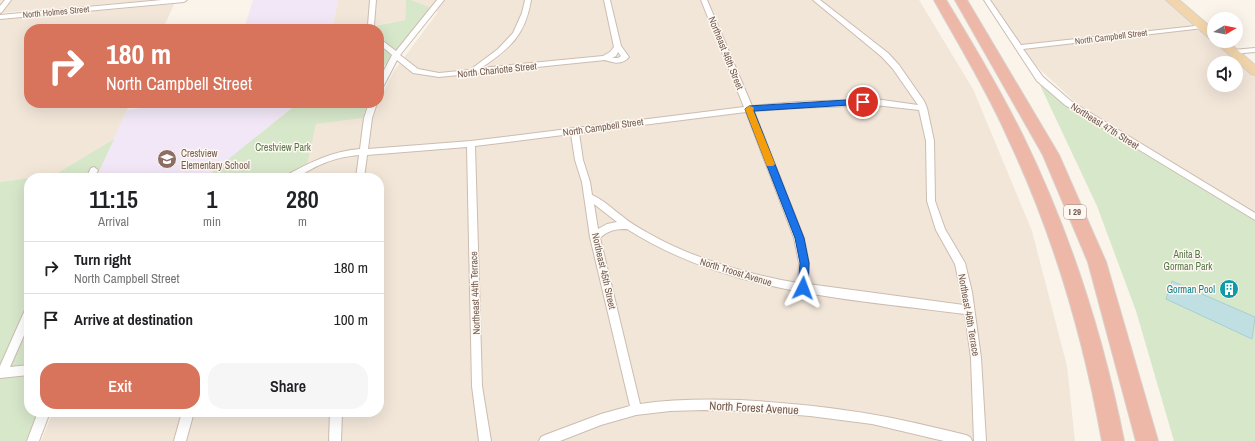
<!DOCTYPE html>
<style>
:root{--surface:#fff;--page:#f6f6f6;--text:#202124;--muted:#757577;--line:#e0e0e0;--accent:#d8745c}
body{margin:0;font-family:"Archivo Narrow",sans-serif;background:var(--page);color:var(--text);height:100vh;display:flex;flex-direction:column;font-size:15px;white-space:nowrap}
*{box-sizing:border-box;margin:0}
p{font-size:13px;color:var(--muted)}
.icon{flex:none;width:22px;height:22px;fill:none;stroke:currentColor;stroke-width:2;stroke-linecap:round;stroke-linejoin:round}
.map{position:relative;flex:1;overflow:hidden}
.panel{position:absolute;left:24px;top:173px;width:360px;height:244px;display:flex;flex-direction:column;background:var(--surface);border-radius:16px;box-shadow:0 4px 16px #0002}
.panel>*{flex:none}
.hud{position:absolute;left:24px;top:24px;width:360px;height:84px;border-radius:16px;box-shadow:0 4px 16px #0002;background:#d8745c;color:#fff;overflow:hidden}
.needle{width:26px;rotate:80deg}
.fabs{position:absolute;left:1207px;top:12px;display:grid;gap:8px}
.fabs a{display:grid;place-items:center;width:36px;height:36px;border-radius:50%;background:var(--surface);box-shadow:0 4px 16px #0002;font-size:20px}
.pin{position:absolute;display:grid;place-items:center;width:34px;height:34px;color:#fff;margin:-17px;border:2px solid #fff;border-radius:50%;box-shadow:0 1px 4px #0007}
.me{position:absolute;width:44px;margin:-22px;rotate:3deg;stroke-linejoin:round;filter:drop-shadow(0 0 3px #0008)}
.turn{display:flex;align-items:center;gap:14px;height:84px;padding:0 16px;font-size:18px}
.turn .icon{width:52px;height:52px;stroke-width:2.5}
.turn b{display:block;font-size:28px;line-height:34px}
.eta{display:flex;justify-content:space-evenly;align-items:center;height:68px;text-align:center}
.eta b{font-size:24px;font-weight:600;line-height:28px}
.cta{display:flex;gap:8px;margin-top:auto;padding:8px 16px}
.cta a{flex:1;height:46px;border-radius:16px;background:var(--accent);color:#fff;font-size:16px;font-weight:600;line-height:46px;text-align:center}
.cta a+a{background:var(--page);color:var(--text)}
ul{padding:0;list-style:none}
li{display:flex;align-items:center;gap:12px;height:52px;padding:0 16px;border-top:1px solid var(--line)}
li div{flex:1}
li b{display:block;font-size:15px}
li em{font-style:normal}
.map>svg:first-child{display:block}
</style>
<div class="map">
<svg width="1255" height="441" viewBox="0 0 1255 441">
<rect width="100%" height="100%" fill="#fbf4ea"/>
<g fill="#f2e6d9" fill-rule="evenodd">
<polygon points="0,0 153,0 0,13"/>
<polygon points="338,0 406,0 405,20 366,27 366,29 332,29"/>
<polygon points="411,0 919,0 973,89 1032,231 1067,366 1075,441 41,441 53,412 379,412 379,178 295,178 305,172 316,124 374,116 379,100 394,71 438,12"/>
<path d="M991,0H1167L1255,76V212L1240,205L1074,101L1034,64ZM1214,63H1236V85H1214Z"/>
<polygon points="174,4 163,29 29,29 29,103 130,103 114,139 54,175 0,182 0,20"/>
</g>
<g fill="#f1e7f7">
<polygon points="253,0 338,0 332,29 244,29"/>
<polygon points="180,103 298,103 206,178 96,178 127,110"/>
</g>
<g fill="#d7e7ca">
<polygon points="406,0 411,0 431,8 384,66 379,77 379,39 381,37 379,29 376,29 374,26 405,20"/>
<polygon points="1040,85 1072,109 1229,205 1234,205 1255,217 1255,441 1174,441 1136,311 1097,206"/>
<polygon points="298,103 368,103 363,118 316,124 307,165 281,178 205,178"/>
<polygon points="114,139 96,178 32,178 54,175"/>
<polygon points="29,178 29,412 39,412 26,441 0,441 0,182"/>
</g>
<polygon fill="#c0dfe3" stroke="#a7ced4" points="1172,281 1255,317 1252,339 1166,299"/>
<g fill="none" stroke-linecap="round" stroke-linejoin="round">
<defs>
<g id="street">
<polygon points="5,0 11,0 2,12 0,13 0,6"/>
<polygon points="162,0 187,0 184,2 0,19 0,15"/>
<polygon points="370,0 376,0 374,25 375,29 369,29 368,25"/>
<path d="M437,0H444L400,55L418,69L439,73L470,70L498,49L513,33L522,13L525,0H531C525,36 510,48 481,68L603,56L610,52L614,47L604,0H610L621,46L629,57C622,65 614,63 605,60L439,77L413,73L397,60L383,87L379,89V80L392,55L379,44V38L396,51ZM618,52L621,56L618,58H612L616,56Z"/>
<path d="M701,0H707L752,106L797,102L875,99L918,105L893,69L882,57L813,0H820L888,53L899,65L924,101L927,108L934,141L935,201L945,229L965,263L972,292L981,358L986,441H974L971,358L965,314C850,299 727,293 627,229C616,229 608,230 600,238L640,404C673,399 707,399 740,400C791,403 842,408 892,418C917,423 941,429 966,435L970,437L972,441H944L872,424L810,416L748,411L704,410L670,411L636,415L601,425L560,441H539L541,437L545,435L601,414L630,406L590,237L582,182L575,160L571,134L475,146L482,386L491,441H479L472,386L467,147L367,155L364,178H356L359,155C347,156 333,159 322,164C307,170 301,178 284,178L285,176C309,163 332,151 360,149L364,118L369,103H377L372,118L368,149L471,141L744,107ZM875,105L919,110L926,141L927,201L936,230L955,264L964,305L808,284L809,263L804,238L754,111L797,108ZM746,112L794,238L799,263L798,283C746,274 694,259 648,233C639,228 630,223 622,216C612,209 604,200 592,195L590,182L583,160L579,133ZM594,204L617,222L607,224L598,229Z"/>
<polygon points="984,0 990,0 1021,45 1205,25 1205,27 1203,28 1023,49 1043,77 1071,101 1255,213 1255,220 1065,105 1037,81"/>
<polygon points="1255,48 1255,52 1233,54 1229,52 1233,50"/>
<polygon points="94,167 98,170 94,178 86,178 91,168"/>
<polygon points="29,309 29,324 10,367 29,365 29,375 0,378 0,366 25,310"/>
<polygon points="38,412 50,412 39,441 27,441"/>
<polygon points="182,412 194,412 186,441 174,441"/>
<polygon points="330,412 342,412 341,441 329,441"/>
</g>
<g id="primary">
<polygon points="1166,0 1179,0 1214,30 1214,40 1210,39"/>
<polygon points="1214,41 1227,41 1255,65 1255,75 1251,74"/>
</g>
<g id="highway">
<path d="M934,0H946C973,44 999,88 1022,134C1070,232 1103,335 1124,441H1102C1083,335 1053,233 1007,136C986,89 959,45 934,0Z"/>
<polygon points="955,0 967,0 1059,155 1106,262 1158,441 1136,441 1088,262 1043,155"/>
</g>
</defs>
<use href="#street" stroke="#ccbcb1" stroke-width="2"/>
<use href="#primary" stroke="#d8d1ce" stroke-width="2"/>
<use href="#highway" stroke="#d8d1ce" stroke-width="2"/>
<use href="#street" fill="#fff" fill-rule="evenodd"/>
<use href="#primary" fill="#f2d5aa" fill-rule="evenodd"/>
<use href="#highway" fill="#eeb8a8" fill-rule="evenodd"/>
</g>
<polygon fill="#1a73e8" stroke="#114b97" points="863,99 865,100 865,104 754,111 804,238 809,263 808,288 806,291 803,292 800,291 798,288 800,263 795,238 745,109 749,106"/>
<polygon fill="#f59e0b" points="749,106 753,107 754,109 753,110 775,164 773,166 767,166 766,164 745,109"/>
<defs>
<symbol id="school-disc" viewBox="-11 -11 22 22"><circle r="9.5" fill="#8d6e63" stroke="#fdf8f1"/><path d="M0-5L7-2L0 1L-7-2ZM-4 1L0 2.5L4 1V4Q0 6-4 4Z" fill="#fff"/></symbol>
<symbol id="building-disc" viewBox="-11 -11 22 22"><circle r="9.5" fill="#0f9aa8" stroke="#fdf8f1"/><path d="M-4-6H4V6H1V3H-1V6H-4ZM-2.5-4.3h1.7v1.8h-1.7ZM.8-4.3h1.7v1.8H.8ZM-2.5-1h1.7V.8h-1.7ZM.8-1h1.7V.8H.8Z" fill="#fff"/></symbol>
</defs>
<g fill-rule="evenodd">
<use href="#school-disc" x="156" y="148" width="22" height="22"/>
<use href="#building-disc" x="1218" y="278" width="22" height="22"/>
</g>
<g text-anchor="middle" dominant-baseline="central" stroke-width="3" stroke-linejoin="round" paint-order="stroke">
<g font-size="9" fill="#735b50" stroke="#fdf8f1">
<text transform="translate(56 12) rotate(-5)">North Holmes Street</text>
<text transform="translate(1111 37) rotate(-7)">North Campbell Street</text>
</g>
<rect fill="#fdf8f1" stroke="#9c8a80" stroke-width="1" x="1064" y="205" width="22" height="14" rx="3"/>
<g font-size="9" font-weight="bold" fill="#735b50">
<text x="1075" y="212">I 29</text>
</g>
<g font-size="10" fill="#735b50" stroke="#fdf8f1">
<text transform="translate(726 53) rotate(68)">Northeast 46th Street</text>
<text transform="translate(497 70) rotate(-6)">North Charlotte Street</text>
<text transform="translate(1105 126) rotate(32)">Northeast 47th Street</text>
<text transform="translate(603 127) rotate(-8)">North Campbell Street</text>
<text transform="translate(604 271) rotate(77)">Northeast 45th Street</text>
<text transform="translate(736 272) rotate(17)">North Troost Avenue</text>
<text transform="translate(475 293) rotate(-92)">Northeast 44th Terrace</text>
<text transform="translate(969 315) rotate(80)">Northeast 46th Terrace</text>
</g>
<g font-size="10" fill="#587849" stroke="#fdf8f1">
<text x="283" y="147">Crestview Park</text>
<text x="1188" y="254">Anita B.<tspan x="1188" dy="12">Gorman Park</tspan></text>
</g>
<g font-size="10" fill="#785e54" stroke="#fdf8f1" text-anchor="start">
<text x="181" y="153">Crestview<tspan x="181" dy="12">Elementary School</tspan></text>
</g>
<g font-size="10" fill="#0d838f" stroke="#fdf8f1" text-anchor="end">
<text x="1215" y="289">Gorman Pool</text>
</g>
<g font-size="12" fill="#735b50" stroke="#fdf8f1">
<text transform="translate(754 408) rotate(3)">North Forest Avenue</text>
</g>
</g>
</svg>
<div class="fabs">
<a><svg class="needle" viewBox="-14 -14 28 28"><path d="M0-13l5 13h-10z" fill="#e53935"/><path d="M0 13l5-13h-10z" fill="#757577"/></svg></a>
<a><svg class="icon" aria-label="sound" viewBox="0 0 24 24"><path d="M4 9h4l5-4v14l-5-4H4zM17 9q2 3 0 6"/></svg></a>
</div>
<div class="pin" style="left:863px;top:102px;background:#d93025"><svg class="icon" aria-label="arrive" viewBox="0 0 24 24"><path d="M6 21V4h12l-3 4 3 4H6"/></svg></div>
<svg class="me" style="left:803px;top:288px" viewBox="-20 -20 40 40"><path d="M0-17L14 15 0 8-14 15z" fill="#1a73e8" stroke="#fff" stroke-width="4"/></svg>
<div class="hud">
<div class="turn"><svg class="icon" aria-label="right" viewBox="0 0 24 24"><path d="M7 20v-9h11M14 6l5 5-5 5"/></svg><div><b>180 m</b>North Campbell Street</div></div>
</div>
<section class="panel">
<div class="eta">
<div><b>11:15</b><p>Arrival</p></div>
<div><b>1</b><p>min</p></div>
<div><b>280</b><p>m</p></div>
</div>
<ul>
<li><svg class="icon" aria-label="right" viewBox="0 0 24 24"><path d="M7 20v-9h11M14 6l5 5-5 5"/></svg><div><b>Turn right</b><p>North Campbell Street</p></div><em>180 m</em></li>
<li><svg class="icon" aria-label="arrive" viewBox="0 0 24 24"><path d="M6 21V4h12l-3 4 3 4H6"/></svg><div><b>Arrive at destination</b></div><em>100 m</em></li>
</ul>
<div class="cta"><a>Exit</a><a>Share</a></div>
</section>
</div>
